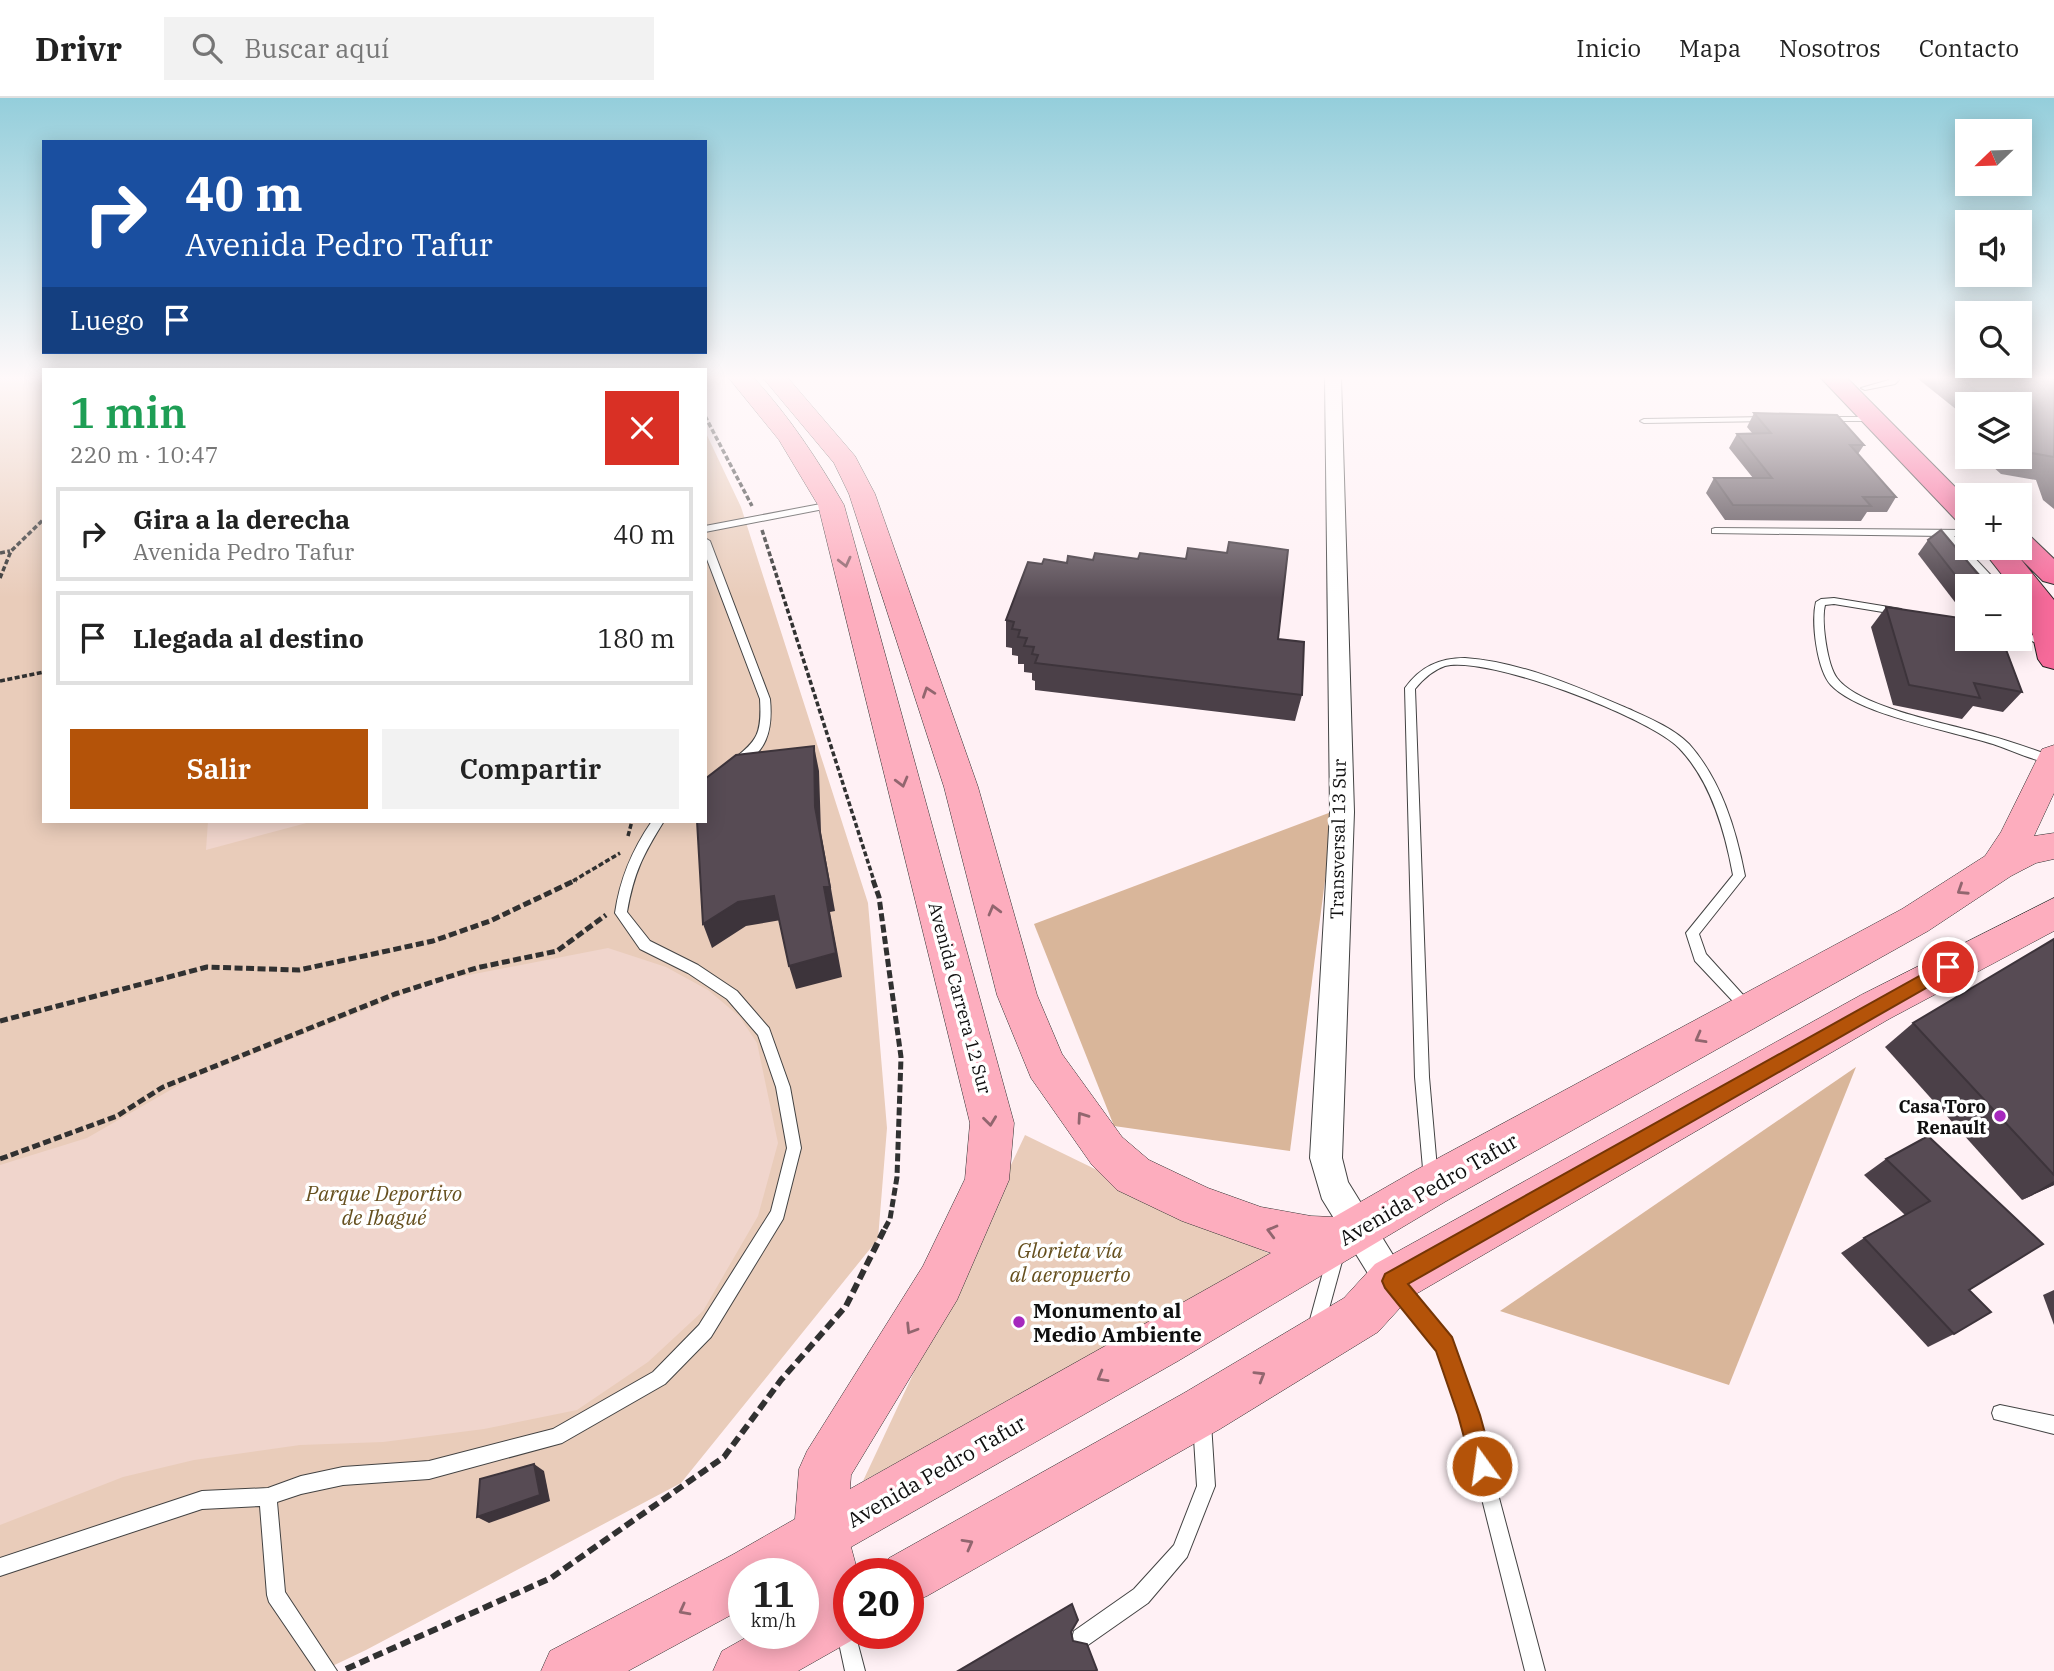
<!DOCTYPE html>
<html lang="es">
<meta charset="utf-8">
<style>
:root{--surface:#fff;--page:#f2f2f2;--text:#222;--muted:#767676;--line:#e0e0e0;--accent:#b45309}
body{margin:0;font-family:"IBM Plex Serif",serif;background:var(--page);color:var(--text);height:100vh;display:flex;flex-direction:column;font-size:26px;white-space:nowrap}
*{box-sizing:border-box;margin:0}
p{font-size:23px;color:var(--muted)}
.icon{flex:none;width:38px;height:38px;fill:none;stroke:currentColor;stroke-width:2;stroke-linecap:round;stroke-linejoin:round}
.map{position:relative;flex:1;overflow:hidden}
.details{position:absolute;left:42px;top:270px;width:665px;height:455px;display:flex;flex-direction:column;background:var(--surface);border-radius:0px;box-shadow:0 4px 18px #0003}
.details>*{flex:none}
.top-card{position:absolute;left:42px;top:42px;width:665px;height:214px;border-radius:0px;box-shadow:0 4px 18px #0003;background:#1a4fa0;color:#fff;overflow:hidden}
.needle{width:46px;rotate:247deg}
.fabs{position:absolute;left:1955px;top:21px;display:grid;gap:14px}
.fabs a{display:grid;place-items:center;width:77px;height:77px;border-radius:0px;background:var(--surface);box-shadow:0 4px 18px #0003;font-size:35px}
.speed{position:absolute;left:728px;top:1460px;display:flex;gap:14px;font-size:35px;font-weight:700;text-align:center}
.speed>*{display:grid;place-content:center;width:91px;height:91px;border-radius:50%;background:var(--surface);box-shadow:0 4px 18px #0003;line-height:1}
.speed small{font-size:18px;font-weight:400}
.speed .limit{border:10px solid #d22;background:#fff;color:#111}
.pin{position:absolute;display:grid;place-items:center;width:60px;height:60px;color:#fff;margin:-30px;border:4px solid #fff;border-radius:50%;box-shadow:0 2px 7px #0007}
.me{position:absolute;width:77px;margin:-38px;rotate:346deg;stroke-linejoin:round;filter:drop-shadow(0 0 5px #0008)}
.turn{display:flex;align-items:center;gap:24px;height:147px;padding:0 28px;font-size:32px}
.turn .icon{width:91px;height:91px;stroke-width:2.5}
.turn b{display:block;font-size:49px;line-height:60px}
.then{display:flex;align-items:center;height:66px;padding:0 28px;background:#0003;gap:14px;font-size:26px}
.round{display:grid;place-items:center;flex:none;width:74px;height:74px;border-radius:0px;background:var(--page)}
.overview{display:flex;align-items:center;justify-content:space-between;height:119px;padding:0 28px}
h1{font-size:42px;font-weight:600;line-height:52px;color:#1e9e55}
.primary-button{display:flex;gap:14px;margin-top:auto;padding:14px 28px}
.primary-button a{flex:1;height:80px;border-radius:0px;background:var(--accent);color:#fff;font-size:28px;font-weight:600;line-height:80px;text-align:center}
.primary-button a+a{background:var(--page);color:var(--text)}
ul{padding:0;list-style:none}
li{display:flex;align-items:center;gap:21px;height:94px;margin:0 14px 10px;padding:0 14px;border:4px solid var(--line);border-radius:0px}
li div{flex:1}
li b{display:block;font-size:26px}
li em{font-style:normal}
header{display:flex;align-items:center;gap:42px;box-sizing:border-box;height:98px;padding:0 35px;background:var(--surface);border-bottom:2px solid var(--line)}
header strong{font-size:33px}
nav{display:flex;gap:38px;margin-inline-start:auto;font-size:24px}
.search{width:490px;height:63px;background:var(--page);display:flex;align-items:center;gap:18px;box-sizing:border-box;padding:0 24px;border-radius:0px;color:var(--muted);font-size:26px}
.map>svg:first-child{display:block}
</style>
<header>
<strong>Drivr</strong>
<div class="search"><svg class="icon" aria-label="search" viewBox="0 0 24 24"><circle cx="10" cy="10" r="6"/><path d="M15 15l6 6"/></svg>Buscar aquí</div>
<nav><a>Inicio</a><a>Mapa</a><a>Nosotros</a><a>Contacto</a></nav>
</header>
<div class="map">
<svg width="2054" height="1573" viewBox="0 0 2054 1573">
<rect width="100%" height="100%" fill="#fff1f5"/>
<g fill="#e9ccba">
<polygon points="0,280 44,280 44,723 705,723 705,333 741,409 868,805 887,1030 878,1141 681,1385 366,1552 322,1573 0,1573"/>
<polygon points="1025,1037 1278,1160 863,1383"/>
</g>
<g fill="#d9b69a">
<polygon points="1334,713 1290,1053 1114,1028 1034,826"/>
<polygon points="1856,969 1729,1287 1500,1213"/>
</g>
<g fill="#f0d5cc">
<polygon points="208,723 314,723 206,752"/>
<polygon points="608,850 666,869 708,892 739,918 757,945 778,1045 758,1118 703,1213 648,1264 577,1312 484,1331 383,1344 300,1347 194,1362 123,1379 0,1427 0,1067 87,1040 186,983 438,883"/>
</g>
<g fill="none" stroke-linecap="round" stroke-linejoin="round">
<defs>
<g id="lane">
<polygon points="1890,280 1898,280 1899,282 1895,286 1865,292 1861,290 1889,282"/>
<polygon points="1768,319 1771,319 1771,323 1644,325 1640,323 1644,321"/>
<polygon points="1821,319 1873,319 1877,321 1873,323 1821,323"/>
<polygon points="831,404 834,405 834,409 705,434 705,428"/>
<polygon points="1715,430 1967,432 1967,438 1954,438 2001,488 1991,488 1944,438 1712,435 1712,431"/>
<path d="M705,440L710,443L770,601C773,632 767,657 735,670L731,669L729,666L731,663C758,643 762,635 760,601L705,456Z"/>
<path d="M1834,500L1901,511L1906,514L1901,517L1834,506L1825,507C1821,522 1827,567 1837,580C1859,610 1951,626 1987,637C2010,643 2032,651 2054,659V665C2034,664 2012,652 1993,646C1952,633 1859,617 1831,587C1817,572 1811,524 1816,504L1821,501Z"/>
<polygon points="2020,533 2053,544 2054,546 2049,549 2020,539"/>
<path d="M1465,560C1522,564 1577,589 1629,611C1649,620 1673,630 1689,646C1721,682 1736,731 1745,778L1699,836L1706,856L1755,910L1753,914L1748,916L1743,914L1695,863L1686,835L1733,777C1725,733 1711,683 1679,650C1649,619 1487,557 1445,568C1433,572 1423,581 1415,591L1429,979L1438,1082L1436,1087L1431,1089L1426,1087L1424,1082L1415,979L1405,590C1420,569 1439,560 1465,560Z"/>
<path d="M652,723H664C643,757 634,774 627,814L650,843L698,867L737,893L769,930L790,989L801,1050L783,1121L711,1239L665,1286L562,1345L429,1381L343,1387L301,1396L277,1404L285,1494L337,1573H316L269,1504L267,1497L260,1408L202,1411L0,1478V1460L202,1393L268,1390L301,1378L343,1369L429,1363L553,1331L653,1274L699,1227L771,1113L787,1050L776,989L758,937L727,901L688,875L640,851L615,815C620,780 632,752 652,723Z"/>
<polygon points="1336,1148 1341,1151 1344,1156 1324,1229 1322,1235 1316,1237 1310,1235 1308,1229 1328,1156 1331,1151"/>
<polygon points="1398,1181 1404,1183 1450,1241 1452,1247 1477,1317 1545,1573 1525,1573 1461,1317 1438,1252 1392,1195 1390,1189 1392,1183"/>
<polygon points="2000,1307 2054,1318 2054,1336 1994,1321 1992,1315 1994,1309"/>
<polygon points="1202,1316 1208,1319 1211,1325 1215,1388 1187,1459 1148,1505 1088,1547 1081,1549 1074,1547 1072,1540 1074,1533 1134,1491 1174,1447 1197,1388 1193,1325 1196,1319"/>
<polygon points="845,1522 849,1523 849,1535 855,1535 865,1573 845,1573 836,1531 838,1524"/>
</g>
<polygon id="street" points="1325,280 1341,280 1354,714 1342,1060 1348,1084 1409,1183 1404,1195 1392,1200 1380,1195 1322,1101 1310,1060 1330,714"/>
<g id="secondary">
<path d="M729,280H754C789,318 818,362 844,407L1014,1025L1009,1082L957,1202L851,1377L850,1391L1271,1155L1182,1123L1117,1092L1092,1067L1031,980L997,897L944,689L849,396L834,365L763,280H788L855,358L875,396L978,689L1037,897L1062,956L1122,1039L1149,1062L1208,1090L1261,1109L1311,1118L1334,1119L1416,1072L1902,811L1985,758L2001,734L2042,651L2054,647V695L2034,738L2054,735V761L2036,765L2011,778L1928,833L1448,1102L1178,1263L851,1449L858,1475H849V1535H865L798,1573H713L722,1553L754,1535H803V1508L811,1504L803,1475H744V1510L628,1573H541L550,1553L732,1457L795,1421L799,1371L807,1353L923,1168L965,1081L970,1025L818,407L779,342Z"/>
<polygon points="2054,800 2054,833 1889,921 1409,1200 1378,1234 1220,1331 927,1498 908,1506 908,1475 882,1475 889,1460 1184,1295 1344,1200 1375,1166 1861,897"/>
</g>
<g id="primary">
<polygon points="1821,280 1847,280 1967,401 1967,425 1957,423"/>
<polygon points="2020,435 2030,438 2054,461 2054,486 2043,483 2019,459 2054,502 2054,571 2043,568 2038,561 2026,507 2020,499 2020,488 2011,488 1981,450 2020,450"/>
</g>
</defs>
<use href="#lane" stroke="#424242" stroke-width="2"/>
<use href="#street" stroke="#424242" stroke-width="2"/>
<use href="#secondary" stroke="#313131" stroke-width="1"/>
<use href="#primary" stroke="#202020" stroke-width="2"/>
<g stroke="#313131" stroke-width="3.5" stroke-dasharray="5 2.5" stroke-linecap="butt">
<polyline points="705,318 752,408"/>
<polyline points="762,432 874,783"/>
<polyline points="0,455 10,453"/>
<polyline points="0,480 11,453 44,421"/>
<polyline points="0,583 44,574"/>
<polyline points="628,738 632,723"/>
<polyline points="573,783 620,755"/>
</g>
<g stroke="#313131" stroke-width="5" stroke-dasharray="8 3.5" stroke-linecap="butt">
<polyline points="873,782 879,799 901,959 897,1079 890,1121 883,1134"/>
<polyline points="0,923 207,869 299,872 433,843 490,823 576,782"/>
<polyline points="0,1061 117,1018 163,989 395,896 476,870 557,853 606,817"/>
</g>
<polyline stroke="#313131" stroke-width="6" stroke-dasharray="10 5" stroke-linecap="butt" points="346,1571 551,1480 724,1359 781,1282 846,1208 884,1132"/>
<use href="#lane" fill="#fff" fill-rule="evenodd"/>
<use href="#street" fill="#fff" fill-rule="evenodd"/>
<use href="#secondary" fill="#fdadbe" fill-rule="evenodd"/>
<use href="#primary" fill="#f66a9a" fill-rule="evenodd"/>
</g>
<g fill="#4b4048">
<polygon points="1917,280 2054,280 2054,411 2043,402 2036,382 2001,376 1982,359 2020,359 2020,306 1967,306 1967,320"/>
<polygon points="1754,315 1864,347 1858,356 1896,399 1887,414 1867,414 1861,423 1725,422 1706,395 1714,380 1753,380 1729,350 1737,336 1752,335 1747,329"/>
<polygon points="1928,442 1967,488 1967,513 1961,512 1918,456"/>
<polygon points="1227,455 1278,541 1302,597 1295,623 1035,592 1035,583 1032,582 1032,575 1024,574 1024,566 1018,566 1018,558 1012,557 1012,550 1006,549 1006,522 1042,466 1093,462 1186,461"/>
<polygon points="1886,509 2022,594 2003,614 1973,608 1962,621 1893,607 1871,529"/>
<polygon points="2054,841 2054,1087 2022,1102 1885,949 1913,925"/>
<polygon points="1928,1038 1969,1192 1954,1236 1928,1249 1841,1155 1864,1140 1905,1117 1864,1077 1886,1061"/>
<polygon points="2054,1192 2054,1227 2043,1197"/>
</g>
<g fill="#3d343b">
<polygon points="814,648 819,673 821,734 835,813 830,814 842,879 796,891 789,868 824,789 815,709"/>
<polygon points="774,798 781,822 746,828 712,850 703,826 738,804"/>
<polygon points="2054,1083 2054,1087 2022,1102"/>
<polygon points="534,1366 544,1373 550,1403 489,1425 477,1419"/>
</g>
<g fill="#574b54" stroke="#3d343b" stroke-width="2">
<polygon points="1960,280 2054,280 2054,359 2020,353 2020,306 1988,306 1986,300"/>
<polygon points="1754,315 1837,317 1864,347 1850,347 1896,399 1863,399 1871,408 1733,407 1714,380 1772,380 1737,336 1771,335"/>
<polygon points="1941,432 1988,488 1967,488 1967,492 1928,442"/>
<polygon points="1229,444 1288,452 1278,541 1304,544 1302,597 1035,565 1038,557 1032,556 1034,549 1024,548 1027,540 1018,539 1020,532 1012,531 1014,524 1006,522 1028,464 1042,466 1044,461 1067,465 1068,458 1093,462 1095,455 1138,461 1140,455 1186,461 1188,450 1227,455"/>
<polygon points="1886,509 1967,521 1967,541 2002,541 2022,594 1974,585 1980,600 1909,587"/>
<polygon points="814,648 815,709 830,789 824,789 836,855 789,868 774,798 738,804 703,826 697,723 705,723 705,681 736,657"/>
<polygon points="2054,841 2054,1077 1913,925"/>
<polygon points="1928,1038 2043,1146 1969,1192 1991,1214 1954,1236 1864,1140 1930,1103 1886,1061"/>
<polygon points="534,1366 540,1397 477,1419 480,1381"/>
<polygon points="1072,1506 1078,1522 1071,1534 1073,1543 1087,1546 1097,1572 1095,1573 958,1573"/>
</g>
<defs><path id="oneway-chevron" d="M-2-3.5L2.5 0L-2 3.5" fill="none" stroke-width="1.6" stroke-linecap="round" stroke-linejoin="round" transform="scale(1.75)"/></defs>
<g stroke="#92666f">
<use href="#oneway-chevron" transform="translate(845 464) rotate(76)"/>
<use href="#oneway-chevron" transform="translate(928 594) rotate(-109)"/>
<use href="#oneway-chevron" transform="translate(902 684) rotate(75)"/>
<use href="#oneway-chevron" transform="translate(1962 792) rotate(147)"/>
<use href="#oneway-chevron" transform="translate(994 812) rotate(-105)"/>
<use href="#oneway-chevron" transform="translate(1700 940) rotate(151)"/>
<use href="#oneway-chevron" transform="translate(1082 1019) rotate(-125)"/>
<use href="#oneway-chevron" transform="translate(990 1023) rotate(83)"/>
<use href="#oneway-chevron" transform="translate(1272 1133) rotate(-165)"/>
<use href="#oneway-chevron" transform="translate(911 1231) rotate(122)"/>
<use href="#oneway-chevron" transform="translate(1260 1278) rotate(-31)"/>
<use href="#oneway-chevron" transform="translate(1102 1279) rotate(150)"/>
<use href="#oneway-chevron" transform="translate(968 1446) rotate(-29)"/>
<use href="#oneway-chevron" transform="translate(684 1512) rotate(152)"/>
</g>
<linearGradient id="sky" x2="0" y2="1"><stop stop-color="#94cedb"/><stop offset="0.56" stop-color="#fff9fa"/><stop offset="1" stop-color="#fff9fa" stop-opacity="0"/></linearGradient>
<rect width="2054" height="500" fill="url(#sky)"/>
<polygon fill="#b45309" stroke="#753606" stroke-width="2" points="1948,862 1954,864 1957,869 1954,874 1408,1186 1452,1239 1480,1317 1494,1368 1490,1376 1482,1379 1474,1376 1458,1317 1436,1253 1385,1190 1382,1183 1385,1176"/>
<g fill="#a628bd" stroke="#fff" stroke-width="2.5">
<circle cx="2000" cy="1018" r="7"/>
<circle cx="1019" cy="1224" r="7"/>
</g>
<g text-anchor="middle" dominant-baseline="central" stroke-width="7" stroke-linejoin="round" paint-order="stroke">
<g font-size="18" fill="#0f0f0f" stroke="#fff">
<text transform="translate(1338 741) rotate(-89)">Transversal 13 Sur</text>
<text transform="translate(960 900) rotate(75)">Avenida Carrera 12 Sur</text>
</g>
<g font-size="18" font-weight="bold" fill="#0f0f0f" stroke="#fff" text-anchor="end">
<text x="1986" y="1008">Casa Toro<tspan x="1986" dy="21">Renault</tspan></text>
</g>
<g font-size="21" fill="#0f0f0f" stroke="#fff">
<text transform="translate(1428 1091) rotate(-30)">Avenida Pedro Tafur</text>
<text transform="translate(936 1373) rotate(-30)">Avenida Pedro Tafur</text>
</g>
<g font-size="21" font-style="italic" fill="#66501f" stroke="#fff">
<text x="384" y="1095">Parque Deportivo<tspan x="384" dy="24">de Ibagué</tspan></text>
<text x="1070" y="1152">Glorieta vía<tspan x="1070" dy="24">al aeropuerto</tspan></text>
</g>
<g font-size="21" font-weight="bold" fill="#0f0f0f" stroke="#fff" text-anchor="start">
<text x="1033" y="1212">Monumento al<tspan x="1033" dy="24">Medio Ambiente</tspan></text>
</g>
</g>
</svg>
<div class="fabs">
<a><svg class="needle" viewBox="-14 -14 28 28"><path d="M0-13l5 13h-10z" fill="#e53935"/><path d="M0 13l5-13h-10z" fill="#767676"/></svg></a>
<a><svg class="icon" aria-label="sound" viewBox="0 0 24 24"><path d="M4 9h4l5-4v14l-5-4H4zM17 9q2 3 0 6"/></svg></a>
<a><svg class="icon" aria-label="search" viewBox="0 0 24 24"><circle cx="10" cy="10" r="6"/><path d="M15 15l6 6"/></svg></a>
<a><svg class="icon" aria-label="layers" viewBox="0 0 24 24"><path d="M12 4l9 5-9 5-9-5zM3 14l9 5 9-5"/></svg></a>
<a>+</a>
<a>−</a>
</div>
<div class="speed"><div>11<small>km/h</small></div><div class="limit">20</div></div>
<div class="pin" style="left:1948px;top:869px;background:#d93025"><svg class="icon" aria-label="arrive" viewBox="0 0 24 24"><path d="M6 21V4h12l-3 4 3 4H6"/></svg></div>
<svg class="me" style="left:1482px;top:1368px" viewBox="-20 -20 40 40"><circle r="17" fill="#b45309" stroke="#fff" stroke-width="3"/><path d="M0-11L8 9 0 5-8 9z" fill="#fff"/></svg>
<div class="top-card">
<div class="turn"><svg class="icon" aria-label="right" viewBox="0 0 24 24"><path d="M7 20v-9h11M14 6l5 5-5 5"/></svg><div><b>40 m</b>Avenida Pedro Tafur</div></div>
<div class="then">Luego<svg class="icon" aria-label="arrive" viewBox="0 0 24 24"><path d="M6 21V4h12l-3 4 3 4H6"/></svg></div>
</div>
<section class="details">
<div class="overview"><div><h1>1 min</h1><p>220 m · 10:47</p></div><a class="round" style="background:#d93025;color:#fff"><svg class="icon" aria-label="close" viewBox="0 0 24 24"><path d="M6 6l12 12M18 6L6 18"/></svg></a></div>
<ul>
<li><svg class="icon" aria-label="right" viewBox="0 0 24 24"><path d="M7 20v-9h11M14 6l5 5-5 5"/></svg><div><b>Gira a la derecha</b><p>Avenida Pedro Tafur</p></div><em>40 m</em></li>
<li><svg class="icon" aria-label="arrive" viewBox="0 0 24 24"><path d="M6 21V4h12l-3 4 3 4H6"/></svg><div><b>Llegada al destino</b></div><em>180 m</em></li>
</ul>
<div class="primary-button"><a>Salir</a><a>Compartir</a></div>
</section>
</div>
